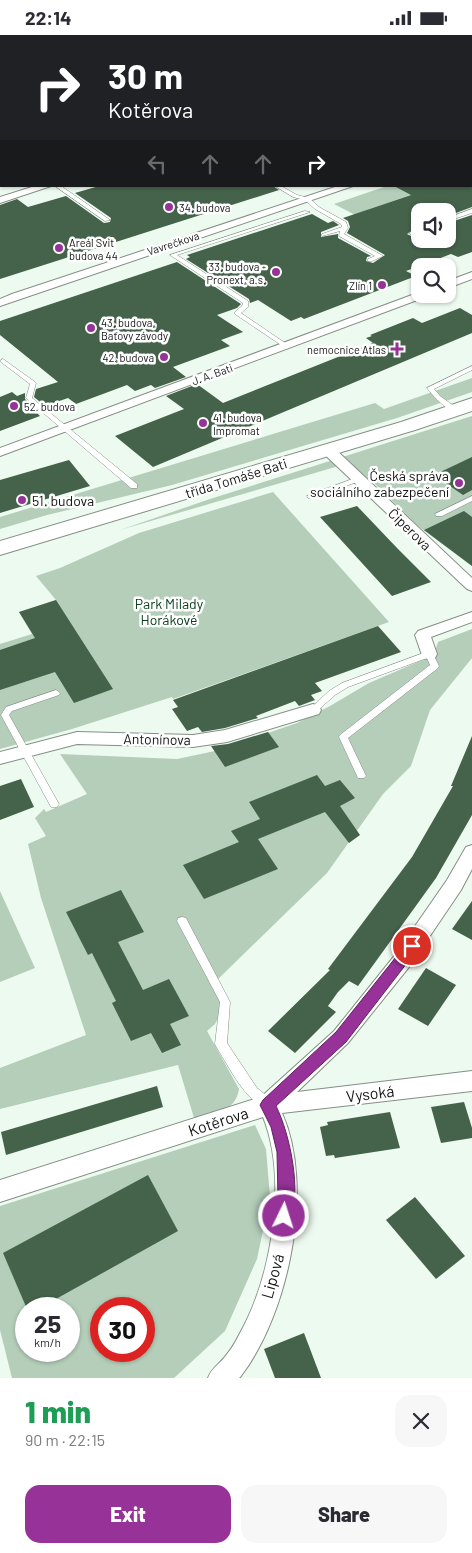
<!DOCTYPE html>
<meta charset="utf-8">
<style>
:root{--surface:#fff;--page:#f7f7f7;--text:#2b2b33;--muted:#7c7c81;--accent:#973298}
body{margin:0;font-family:Barlow,sans-serif;background:var(--page);color:var(--text);height:100vh;display:flex;flex-direction:column;font-size:19px;white-space:nowrap}
*{box-sizing:border-box;margin:0}
p{font-size:16px;color:var(--muted)}
.icon{flex:none;width:28px;height:28px;fill:none;stroke:currentColor;stroke-width:2;stroke-linecap:round;stroke-linejoin:round}
.map{position:relative;height:1343px;overflow:hidden}
.panel{display:flex;flex-direction:column;background:var(--surface);flex:1}
.panel>*{flex:none}
.guide{position:absolute;left:0px;top:0px;width:472px;height:152px;box-shadow:0 1px 4px #0004;background:#202124;color:#fff;overflow:hidden}
.tools{position:absolute;left:411px;top:168px;display:grid;gap:10px}
.tools a{display:grid;place-items:center;width:45px;height:45px;border-radius:10px;background:var(--surface);box-shadow:0 1px 4px #0004;font-size:25px}
.speed{position:absolute;left:15px;top:1262px;display:flex;gap:10px;font-size:25px;font-weight:700;text-align:center}
.speed>*{display:grid;place-content:center;width:65px;height:65px;border-radius:50%;background:var(--surface);box-shadow:0 1px 4px #0004;line-height:1}
.speed small{font-size:12px;font-weight:400}
.speed .limit{border:8px solid #d22;background:#fff;color:#111}
.pin{position:absolute;display:grid;place-items:center;width:42px;height:42px;color:#fff;margin:-21px;border:2px solid #fff;border-radius:50%;box-shadow:0 1px 5px #0007}
.me{position:absolute;width:55px;margin:-28px;rotate:4deg;stroke-linejoin:round;filter:drop-shadow(0 0 4px #0008)}
.turn{display:flex;align-items:center;gap:18px;height:105px;padding:0 25px;font-size:22px}
.turn .icon{width:65px;height:65px;stroke-width:2.5}
.turn b{display:block;font-size:35px;line-height:42px}
.lanes{display:flex;align-items:center;height:48px;padding:0 25px;background:#0003;justify-content:center;gap:25px;direction:ltr}
.lanes .off{opacity:.35}
.round{display:grid;place-items:center;flex:none;width:52px;height:52px;border-radius:15px;background:var(--page)}
.summary{display:flex;align-items:center;justify-content:space-between;height:85px;padding:0 25px}
h1{font-size:30px;font-weight:800;line-height:38px;color:#1e9e55}
.action{display:flex;gap:10px;margin-top:auto;padding:10px 25px}
.action a{flex:1;height:58px;border-radius:15px;background:var(--accent);color:#fff;font-size:20px;font-weight:800;line-height:58px;text-align:center}
.action a+a{background:var(--page);color:var(--text)}
.status{display:flex;justify-content:space-between;align-items:center;height:35px;padding:0 25px;background:var(--surface);direction:ltr}
.status svg{height:14px;fill:currentColor}
.map>svg:first-child{display:block}
</style>
<div class="status"><b>22:14</b><svg viewBox="0 0 49 12"><path d="M0 12V9h3v3zM5 12V6h3v6zM10 12V3h3v9zM15 12V0h3v12zM26 1h20v11H26zM47 4h2v5h-2z"/></svg></div>
<div class="map">
<svg width="472" height="1343" viewBox="0 0 472 1343">
<rect width="100%" height="100%" fill="#edfaef"/>
<g fill="#b4ceb9" fill-rule="evenodd">
<polygon points="387,151 436,151 367,175 386,196 334,169"/>
<polygon points="472,343 472,357 397,383 172,450 47,480 0,494 0,482 375,368 384,374"/>
<polygon points="472,381 472,531 418,491 373,447 349,428 120,495 210,464"/>
<polygon points="273,457 389,587 173,664 172,662 72,694 0,714 0,609 32,599 19,577 56,565 36,541 60,533 139,498"/>
<path d="M472,594V623L430,675L411,731L383,759L327,838L214,948L225,969L215,989L207,996L239,1054C235,1078 214,1078 194,1083L178,1030L0,1074V1033L86,1000L41,863L28,809L46,801L35,783L44,774L46,777L87,759L60,719L177,724L215,716L297,688L330,671L369,648L434,620L438,607Z"/>
<polygon points="0,856 35,933 0,947"/>
<path d="M255,1090L266,1114L270,1162L257,1224L225,1296L174,1343H12L0,1295V1171ZM26,1274H69V1316H26ZM101,1274H144V1316H101Z"/>
</g>
<g fill="#45624b">
<polygon points="99,151 273,151 279,155 0,244 0,170 17,164 28,172 66,161 104,188 110,187 111,183 75,158"/>
<polygon points="394,151 472,151 472,172 448,181 448,176 420,176 420,191 407,199 413,202 420,199 420,204 448,204 448,188 472,180 472,217 458,222 451,219 406,236 416,241 304,284 301,282 291,286 258,265 250,268 249,264 186,224 190,222 187,220 312,179 328,188 333,186 339,190 321,197 321,202 338,199 338,203 371,221 367,222 366,226 373,228 385,220 347,198 350,192 348,186 343,183 411,160"/>
<polygon points="177,227 241,269 237,273 217,280 243,297 221,305 230,311 173,332 186,342 155,353 151,350 135,356 127,350 76,369 68,363 45,371 34,362 36,354 58,347 0,300 0,286"/>
<polygon points="460,273 472,280 472,298 153,432 115,401 184,374 166,361 197,349 223,368 373,308 366,303 372,301 370,300 413,283 422,288"/>
<polygon points="12,357 17,361 25,358 25,364 36,374 34,375 40,381 0,396 0,362"/>
<polygon points="472,422 472,455 463,460 434,440"/>
<polygon points="69,425 90,451 0,478 0,445"/>
<polygon points="357,471 398,514 431,547 392,561 320,482"/>
<polygon points="464,476 472,482 472,531 424,495"/>
<polygon points="56,565 113,654 74,668 55,637 0,655 0,615 35,603 19,577"/>
<polygon points="378,591 401,617 315,648 322,656 311,660 315,665 299,671 295,666 256,681 258,683 225,693 202,697 198,692 187,696 172,674 178,672 173,665"/>
<polygon points="268,697 279,712 225,732 211,711 228,709"/>
<polygon points="472,701 472,780 436,843 392,904 358,951 349,946 338,957 328,971 336,977 295,1018 268,996 330,935 328,934 412,822 453,751 451,751"/>
<polygon points="317,740 325,751 340,745 355,763 340,771 360,800 349,808 325,777 258,804 278,834 204,864 183,830 239,807 231,796 260,784 249,767"/>
<polygon points="21,744 34,772 0,785 0,751"/>
<polygon points="121,855 144,897 118,907 143,955 169,944 189,981 170,989 181,1010 162,1018 151,998 131,1006 112,968 116,966 92,918 88,920 66,877"/>
<polygon points="472,866 472,905 452,894"/>
<polygon points="426,933 456,950 428,991 398,974"/>
<polygon points="157,1051 163,1072 6,1120 1,1097"/>
<polygon points="464,1067 472,1093 472,1103 441,1108 431,1072"/>
<polygon points="390,1077 400,1113 335,1123 334,1120 326,1121 320,1092 328,1090 327,1087"/>
<polygon points="148,1140 178,1196 38,1274 27,1274 3,1218"/>
<polygon points="415,1162 465,1221 436,1244 386,1185"/>
<polygon points="304,1298 321,1343 275,1343 264,1314"/>
</g>
<g fill="none" stroke-linecap="round" stroke-linejoin="round">
<defs>
<g id="service">
<polygon points="441,0 446,0 447,1 442,1"/>
<rect x="471" y="11" width="1" height="3"/>
<polygon points="55,151 61,151 110,185 105,186"/>
<polygon points="275,151 281,151 297,160 309,163 319,172 346,187 348,193 344,199 383,221 372,226 368,226 368,224 375,221 339,201 340,196 322,201 322,199 342,192 341,189 315,174 305,165 293,162"/>
<polygon points="472,174 472,178 448,186 448,183"/>
<polygon points="305,176 310,177 177,220 248,266 248,272 241,278 288,310 288,312 284,312 235,279 235,277 242,271 243,268 170,220"/>
<polygon points="420,193 420,197 412,200 409,198"/>
<polygon points="3,324 35,347 36,348 32,363 137,449 137,453 131,453 27,364 26,363 30,349 1,327 1,325"/>
<path d="M472,331V335L434,354L440,361L458,374V376C447,377 434,362 427,353Z"/>
<polygon points="355,443 358,443 362,445 314,463 308,463 307,461"/>
<polygon points="472,461 472,466 442,481 436,481 435,479"/>
<polygon points="429,616 432,617 439,631 438,633 348,703 366,741 364,743 358,743 339,702 340,700 430,630 427,623 348,652 335,660 316,677 310,677 309,675 329,656 342,648"/>
<polygon points="56,655 60,658 59,660 12,676 9,680 59,769 57,772 51,772 1,680 6,672"/>
<path d="M182,882L186,883L230,967L227,1008L257,1053L272,1065L274,1069L272,1073L268,1074C244,1065 230,1033 217,1013L215,1009L220,967L177,886L178,883Z"/>
</g>
<g id="minor">
<rect x="471" y="25" width="1" height="4"/>
<rect x="471" y="111" width="1" height="6"/>
<polygon points="35,151 51,151 0,168 0,162"/>
<polygon points="338,151 353,151 0,271 0,264 12,259"/>
<polygon points="472,237 472,244 448,253 448,246"/>
<polygon points="420,257 420,259 429,259 428,261 0,421 0,413"/>
<polygon points="328,411 333,412 472,543 472,556 467,554 323,418 322,415"/>
<polygon points="472,577 472,587 431,602 437,619 435,623 429,624 423,623 415,600 418,596"/>
<polygon points="313,669 319,671 321,675 319,679 227,707 193,712 77,709 0,729 0,717 77,697 193,700 225,695"/>
<path d="M472,810V834L461,855L409,932L348,1008L297,1057L472,1036V1056L282,1078C315,1152 289,1278 241,1341L239,1343H208C211,1334 218,1330 224,1323C230,1316 235,1308 239,1300C272,1242 288,1144 263,1082L0,1167V1145L261,1062L334,996L395,920L447,845L466,812Z"/>
</g>
<polygon id="primary" points="472,363 472,376 415,395 0,520 0,506 401,387"/>
</defs>
<use href="#service" stroke="#848f86" stroke-width="1"/>
<use href="#minor" stroke="#848f86" stroke-width="2"/>
<use href="#primary" stroke="#848f86" stroke-width="2"/>
<use href="#service" fill="#fff" fill-rule="evenodd"/>
<use href="#minor" fill="#fff" fill-rule="evenodd"/>
<use href="#primary" fill="#fff" fill-rule="evenodd"/>
<g stroke="#424843" stroke-width="2" stroke-dasharray="1 2.5" stroke-linecap="butt">
<polyline points="285,1 289,0"/>
<polyline points="306,1 309,0"/>
<polyline points="325,1 328,0"/>
</g>
</g>
<path fill="#973298" stroke="#622063" d="M412,905L417,907L419,911L417,915L346,1007L276,1071C290,1099 302,1157 290,1186L284,1189L278,1186L276,1181L278,1163L277,1117L271,1092L260,1070L263,1065L336,997L408,907Z"/>
<g fill="#973298" stroke="#fff" stroke-width="2">
<circle cx="169" cy="172" r="5"/>
<circle cx="59" cy="213" r="5"/>
<circle cx="276" cy="237" r="5"/>
<circle cx="382" cy="250" r="5"/>
<circle cx="91" cy="293" r="5"/>
<path d="M394.5 306.5h5v5h5v5h-5v5h-5v-5h-5v-5h5z"/>
<circle cx="164" cy="322" r="5"/>
<circle cx="14" cy="371" r="5"/>
<circle cx="203" cy="388" r="5"/>
<circle cx="459" cy="448" r="5"/>
<circle cx="22" cy="465" r="5"/>
</g>
<g text-anchor="middle" dominant-baseline="central" stroke-width="5" stroke-linejoin="round" paint-order="stroke">
<g font-size="11" fill="#131714" stroke="#fff" text-anchor="start">
<text x="179" y="172">34. budova</text>
<text x="69" y="207">Areál Svit<tspan x="69" dy="13">budova 44</tspan></text>
<text x="266" y="231" text-anchor="end">33. budova -<tspan x="266" dy="13">Pronext, a.s.</tspan></text>
<text x="372" y="250" text-anchor="end">Zlín 1</text>
<text x="101" y="287">43. budova,<tspan x="101" dy="13">Baťovy závody</tspan></text>
<text x="386" y="314" text-anchor="end">nemocnice Atlas</text>
<text x="154" y="322" text-anchor="end">42. budova</text>
<text x="24" y="371">52. budova</text>
<text x="213" y="382">41. budova<tspan x="213" dy="13">Impromat</tspan></text>
</g>
<g font-size="11" fill="#131714" stroke="#fff">
<text transform="translate(173 208) rotate(-18)">Vavrečkova</text>
<text transform="translate(212 339) rotate(-20)">J. A. Bati</text>
</g>
<g font-size="14" fill="#131714" stroke="#fff" text-anchor="end">
<text x="449" y="440">Česká správa<tspan x="449" dy="16">sociálního zabezpečení</tspan></text>
<text x="32" y="465" text-anchor="start">51. budova</text>
</g>
<g font-size="14" fill="#131714" stroke="#fff">
<text transform="translate(236 443) rotate(-17)">třída Tomáše Bati</text>
<text transform="translate(410 494) rotate(44)">Čiperova</text>
<text transform="translate(157 704) rotate(1)">Antonínova</text>
</g>
<g font-size="14" fill="#0b401e" stroke="#fff">
<text x="169" y="568">Park Milady<tspan x="169" dy="16">Horákové</tspan></text>
</g>
<g font-size="16" fill="#131714" stroke="#fff">
<text transform="translate(370 1058) rotate(-7)">Vysoká</text>
<text transform="translate(218 1086) rotate(-18)">Kotěrova</text>
<text transform="translate(272 1241) rotate(-74)">Lipová</text>
</g>
</g>
</svg>
<div class="tools">
<a><svg class="icon" aria-label="sound" viewBox="0 0 24 24"><path d="M4 9h4l5-4v14l-5-4H4zM17 9q2 3 0 6"/></svg></a>
<a><svg class="icon" aria-label="search" viewBox="0 0 24 24"><circle cx="10" cy="10" r="6"/><path d="M15 15l6 6"/></svg></a>
</div>
<div class="speed"><div>25<small>km/h</small></div><div class="limit">30</div></div>
<div class="pin" style="left:412px;top:911px;background:#d93025"><svg class="icon" aria-label="arrive" viewBox="0 0 24 24"><path d="M6 21V4h12l-3 4 3 4H6"/></svg></div>
<svg class="me" style="left:284px;top:1181px" viewBox="-20 -20 40 40"><circle r="17" fill="#973298" stroke="#fff" stroke-width="3"/><path d="M0-11L8 9 0 5-8 9z" fill="#fff"/></svg>
<div class="guide">
<div class="turn"><svg class="icon" aria-label="right" viewBox="0 0 24 24"><path d="M7 20v-9h11M14 6l5 5-5 5"/></svg><div><b>30 m</b>Kotěrova</div></div>
<div class="lanes"><svg class="icon off" aria-label="left" viewBox="0 0 24 24"><path d="M17 20v-9H6M10 6l-5 5 5 5"/></svg><svg class="icon off" aria-label="ahead" viewBox="0 0 24 24"><path d="M12 20V5M6 11l6-6 6 6"/></svg><svg class="icon off" aria-label="ahead" viewBox="0 0 24 24"><path d="M12 20V5M6 11l6-6 6 6"/></svg><svg class="icon" aria-label="right" viewBox="0 0 24 24"><path d="M7 20v-9h11M14 6l5 5-5 5"/></svg></div>
</div>
</div>
<section class="panel">
<div class="summary"><div><h1>1 min</h1><p>90 m · 22:15</p></div><a class="round"><svg class="icon" aria-label="close" viewBox="0 0 24 24"><path d="M6 6l12 12M18 6L6 18"/></svg></a></div>
<div class="action"><a>Exit</a><a>Share</a></div>
</section>
